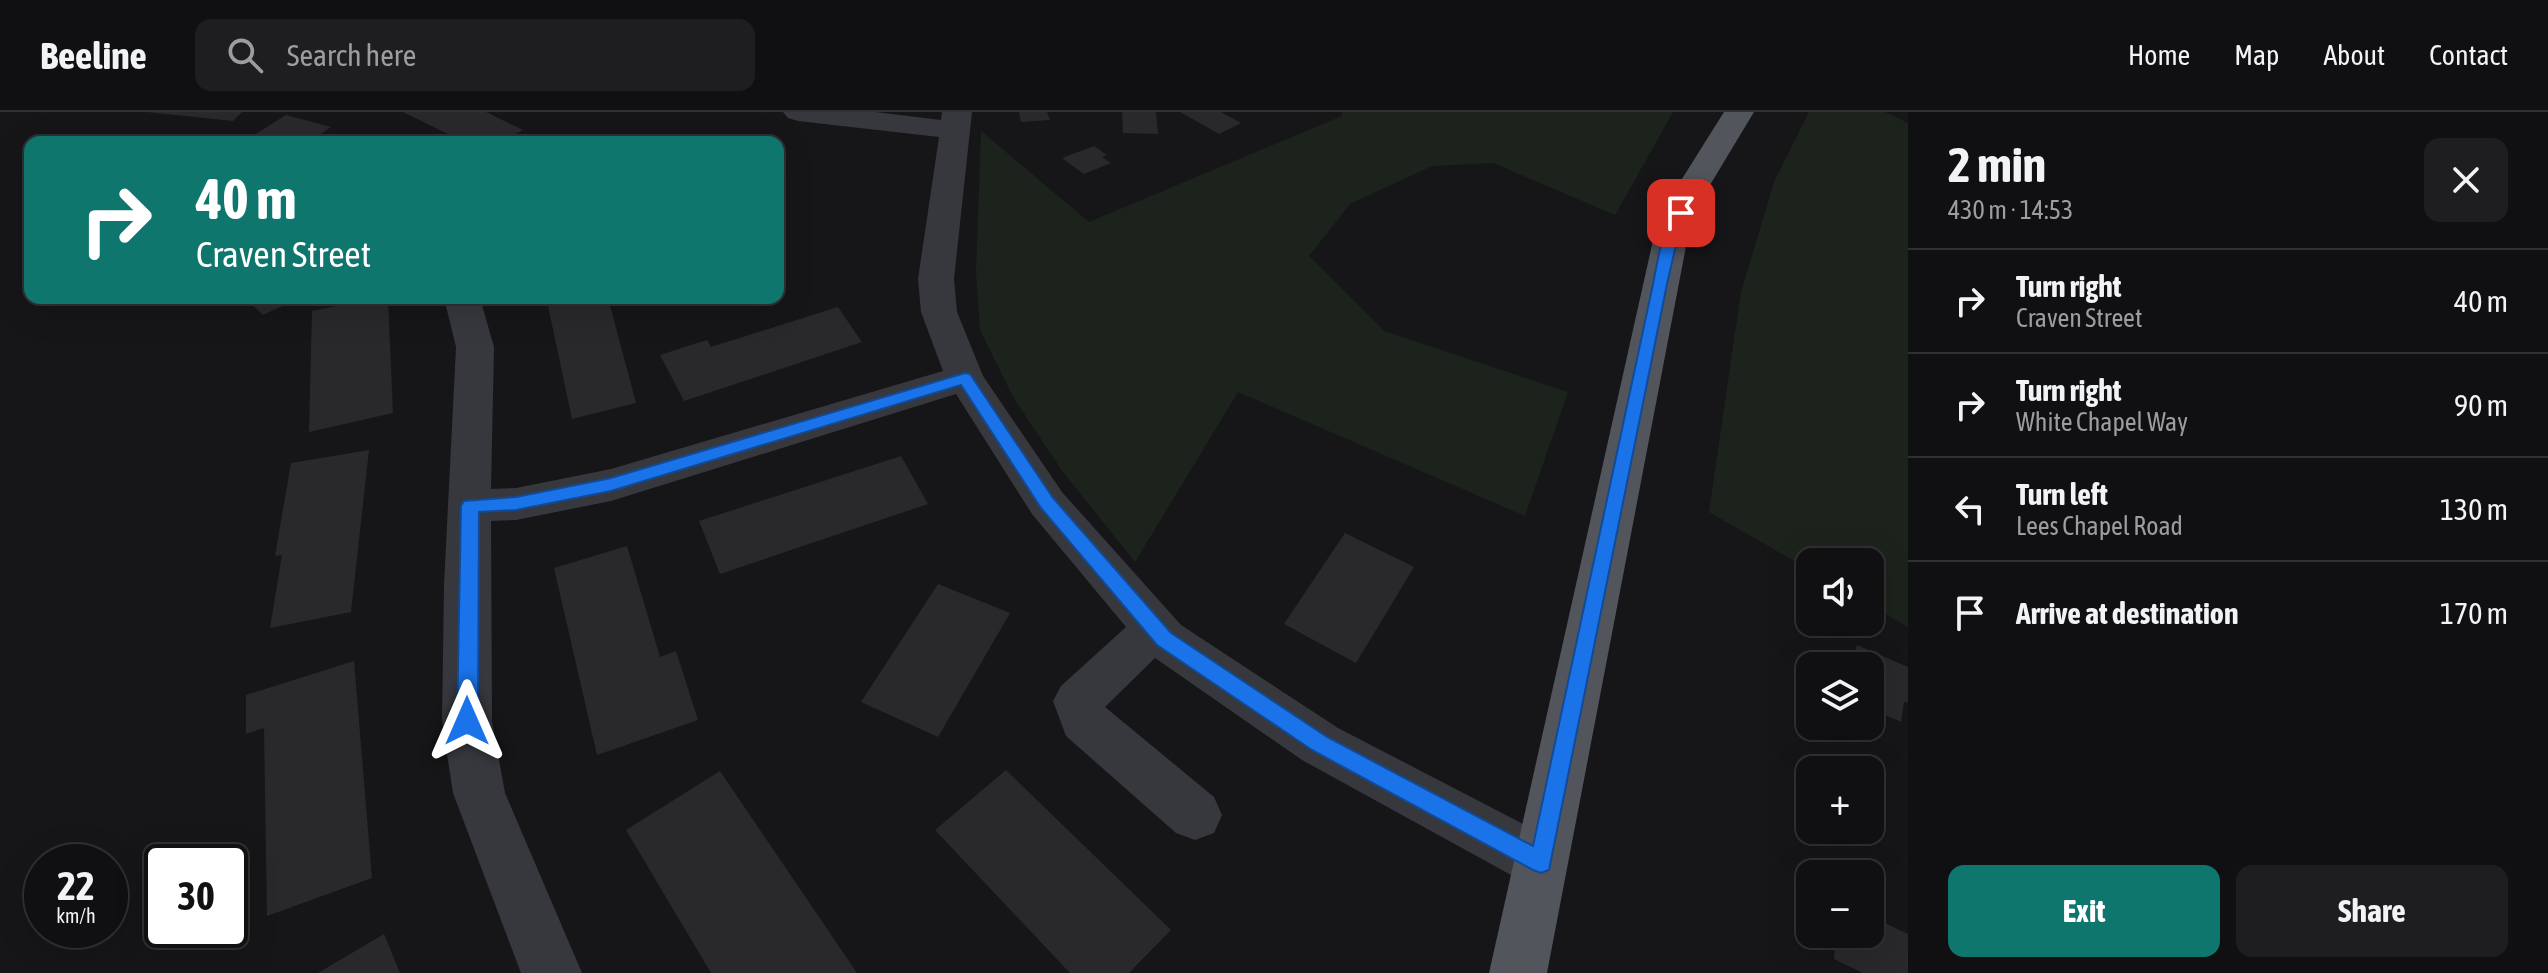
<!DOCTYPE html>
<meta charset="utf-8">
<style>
:root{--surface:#101012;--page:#1e1e20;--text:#f1f3f6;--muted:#9c9d9f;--line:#303032;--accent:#0f766e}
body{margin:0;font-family:"Asap Condensed",sans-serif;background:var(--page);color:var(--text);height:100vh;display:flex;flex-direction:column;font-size:30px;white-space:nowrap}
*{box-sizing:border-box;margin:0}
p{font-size:26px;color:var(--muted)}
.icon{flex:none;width:44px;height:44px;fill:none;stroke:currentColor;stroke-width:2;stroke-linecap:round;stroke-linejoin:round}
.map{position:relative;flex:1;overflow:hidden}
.sheet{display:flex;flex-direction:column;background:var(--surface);width:640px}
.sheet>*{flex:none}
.guide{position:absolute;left:24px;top:24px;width:760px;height:168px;border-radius:16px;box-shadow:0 8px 32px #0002,0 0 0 2px var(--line);background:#0f766e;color:#fff;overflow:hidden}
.fabs{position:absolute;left:1796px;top:436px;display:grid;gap:16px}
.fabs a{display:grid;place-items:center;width:88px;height:88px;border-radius:16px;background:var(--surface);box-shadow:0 8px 32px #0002,0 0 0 2px var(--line);font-size:40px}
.speed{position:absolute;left:24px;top:732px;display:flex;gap:16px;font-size:40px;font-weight:700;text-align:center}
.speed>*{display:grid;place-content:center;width:104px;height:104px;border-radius:50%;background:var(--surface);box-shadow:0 8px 32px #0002,0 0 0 2px var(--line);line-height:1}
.speed small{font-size:20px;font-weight:400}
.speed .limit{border:4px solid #111;border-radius:12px;background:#fff;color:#111}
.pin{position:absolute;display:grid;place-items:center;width:68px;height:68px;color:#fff;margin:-34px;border-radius:16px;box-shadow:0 4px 12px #0006}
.me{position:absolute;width:88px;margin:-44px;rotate:0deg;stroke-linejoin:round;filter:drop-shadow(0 0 6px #0008)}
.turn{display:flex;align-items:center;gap:28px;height:168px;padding:0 40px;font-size:36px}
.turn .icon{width:104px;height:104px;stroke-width:2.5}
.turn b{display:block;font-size:56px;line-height:68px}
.round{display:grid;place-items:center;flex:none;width:84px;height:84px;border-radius:16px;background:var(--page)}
.headline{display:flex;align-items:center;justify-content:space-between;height:136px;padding:0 40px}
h1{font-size:48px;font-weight:700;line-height:60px}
.button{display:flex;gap:16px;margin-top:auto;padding:16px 40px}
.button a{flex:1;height:92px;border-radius:16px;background:var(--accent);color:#fff;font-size:32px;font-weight:700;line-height:92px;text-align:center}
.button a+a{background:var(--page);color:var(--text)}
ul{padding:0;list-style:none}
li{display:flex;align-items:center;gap:24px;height:104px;padding:0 40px;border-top:2px solid var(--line)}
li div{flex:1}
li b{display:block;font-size:30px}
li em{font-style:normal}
header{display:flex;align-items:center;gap:48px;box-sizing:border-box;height:112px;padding:0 40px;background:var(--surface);border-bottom:2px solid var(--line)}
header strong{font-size:38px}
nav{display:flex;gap:44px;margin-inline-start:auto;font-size:28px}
.search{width:560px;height:72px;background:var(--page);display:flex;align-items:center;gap:20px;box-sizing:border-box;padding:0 28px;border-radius:16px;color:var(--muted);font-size:30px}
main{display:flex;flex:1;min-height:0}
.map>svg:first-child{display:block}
</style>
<header>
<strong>Beeline</strong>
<div class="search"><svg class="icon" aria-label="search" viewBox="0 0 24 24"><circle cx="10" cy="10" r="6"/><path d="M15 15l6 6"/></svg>Search here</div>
<nav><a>Home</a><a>Map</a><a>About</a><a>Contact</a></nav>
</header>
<main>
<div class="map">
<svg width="1908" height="861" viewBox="0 0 1908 861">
<rect width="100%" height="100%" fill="#161618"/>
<g fill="#1c231d">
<polygon points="1342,0 1673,0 1615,103 1493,51 1432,54 1350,92 1309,144 1384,219 1568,280 1525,404 1238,280 1135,450 1063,360 1013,285 980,218 976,160 981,19 1089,110 1342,4"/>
<polygon points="1809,0 1885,0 1908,11 1908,515 1870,493 1870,450 1810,450 1810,458 1709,400 1741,180 1774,70"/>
</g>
<g fill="#29292c">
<polygon points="147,0 242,0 233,9"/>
<polygon points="403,0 486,0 523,18 501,30 464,30"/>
<polygon points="1019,0 1047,0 1050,8 1021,10"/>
<polygon points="1122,0 1156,0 1158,22 1123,21"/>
<polygon points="1180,0 1221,0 1241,11 1219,22"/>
<polygon points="286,3 331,15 309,30 243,30"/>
<polygon points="1094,34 1107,43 1102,45 1111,51 1084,62 1062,46"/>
<polygon points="245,186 300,186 263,203"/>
<polygon points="376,186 388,186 393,301 309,320 312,199"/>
<polygon points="560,186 608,186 636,291 572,307 547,189"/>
<polygon points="838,195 862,230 684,289 660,243 707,228 711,235"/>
<polygon points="369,338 351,500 270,516 282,443 275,444 291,351"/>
<polygon points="901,344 928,392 720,462 699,409"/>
<polygon points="1345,421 1414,455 1356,551 1284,512"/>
<polygon points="627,434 660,545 676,539 698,608 597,643 554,456"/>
<polygon points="938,472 1010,501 938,625 861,590"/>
<polygon points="1857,533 1908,555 1908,591 1904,590 1901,610 1870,596 1870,554 1852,554"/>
<polygon points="354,549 372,766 267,804 264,616 246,622 246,583"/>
<polygon points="1006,658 1171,818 1129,861 1070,861 935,718"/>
<polygon points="720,659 857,861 711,861 626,718"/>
<polygon points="1870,804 1908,822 1908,861 1863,861 1834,847 1836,822 1870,822"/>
<polygon points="384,822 400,861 318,861"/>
</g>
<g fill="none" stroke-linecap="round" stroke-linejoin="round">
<polygon fill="#37383d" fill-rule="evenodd" points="783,0 875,0 941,8 942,0 972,0 954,167 957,200 983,264 1062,380 1181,513 1338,616 1560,731 1568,750 1560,769 1541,776 1522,769 1302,648 1155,546 1105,595 1214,685 1222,703 1214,721 1195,728 1176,721 1066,624 1053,589 1061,574 1126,515 1032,402 956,282 611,389 516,408 491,409 492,609 505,681 582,861 521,861 453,681 442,609 444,473 456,235 444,186 480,186 494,235 491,377 516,376 611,357 943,259 921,200 918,167 939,25 798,9 788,6"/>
<polygon fill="#53555c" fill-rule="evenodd" points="1724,0 1754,0 1707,78 1688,124 1547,861 1489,861 1654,124 1675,78"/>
</g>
<path fill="#1a73e8" stroke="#114b97" stroke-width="2" d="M1681,97L1688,101L1678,124L1667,172L1549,758L1541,761L1533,758L1312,638L1157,533L1041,396L961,273L611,379L516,398L479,400L478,609L475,615L467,618L460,615L457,609L461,394L464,389L516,385L611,366L965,261L970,262L1053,386L1171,521L1327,625L1533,734L1653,172C1657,153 1663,106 1681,97Z"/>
</svg>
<div class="fabs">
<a><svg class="icon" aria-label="sound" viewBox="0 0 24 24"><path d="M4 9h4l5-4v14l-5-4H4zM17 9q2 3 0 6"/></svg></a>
<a><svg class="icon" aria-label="layers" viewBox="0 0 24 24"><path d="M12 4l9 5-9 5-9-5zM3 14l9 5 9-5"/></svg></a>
<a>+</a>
<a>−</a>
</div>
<div class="speed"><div>22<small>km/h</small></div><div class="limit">30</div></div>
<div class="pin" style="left:1681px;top:101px;background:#d93025"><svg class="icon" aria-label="arrive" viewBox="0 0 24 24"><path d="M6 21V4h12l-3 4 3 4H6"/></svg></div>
<svg class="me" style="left:467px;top:609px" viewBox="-20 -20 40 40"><path d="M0-17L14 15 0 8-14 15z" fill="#1a73e8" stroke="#fff" stroke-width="4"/></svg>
<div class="guide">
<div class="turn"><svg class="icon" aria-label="right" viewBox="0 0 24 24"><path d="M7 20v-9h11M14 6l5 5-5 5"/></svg><div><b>40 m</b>Craven Street</div></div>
</div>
</div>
<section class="sheet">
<div class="headline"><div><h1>2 min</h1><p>430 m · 14:53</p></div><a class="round"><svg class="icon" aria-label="close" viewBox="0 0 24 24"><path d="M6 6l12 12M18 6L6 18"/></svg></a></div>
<ul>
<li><svg class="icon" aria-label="right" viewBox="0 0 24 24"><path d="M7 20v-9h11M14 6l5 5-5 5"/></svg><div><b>Turn right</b><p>Craven Street</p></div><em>40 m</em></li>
<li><svg class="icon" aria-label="right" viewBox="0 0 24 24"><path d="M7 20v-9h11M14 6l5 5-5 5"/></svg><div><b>Turn right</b><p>White Chapel Way</p></div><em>90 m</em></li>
<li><svg class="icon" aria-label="left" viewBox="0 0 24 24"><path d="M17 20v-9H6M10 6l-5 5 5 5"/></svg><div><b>Turn left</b><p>Lees Chapel Road</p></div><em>130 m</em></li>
<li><svg class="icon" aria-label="arrive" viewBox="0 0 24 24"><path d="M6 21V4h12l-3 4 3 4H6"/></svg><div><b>Arrive at destination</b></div><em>170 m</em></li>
</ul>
<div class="button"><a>Exit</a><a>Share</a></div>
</section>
</main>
